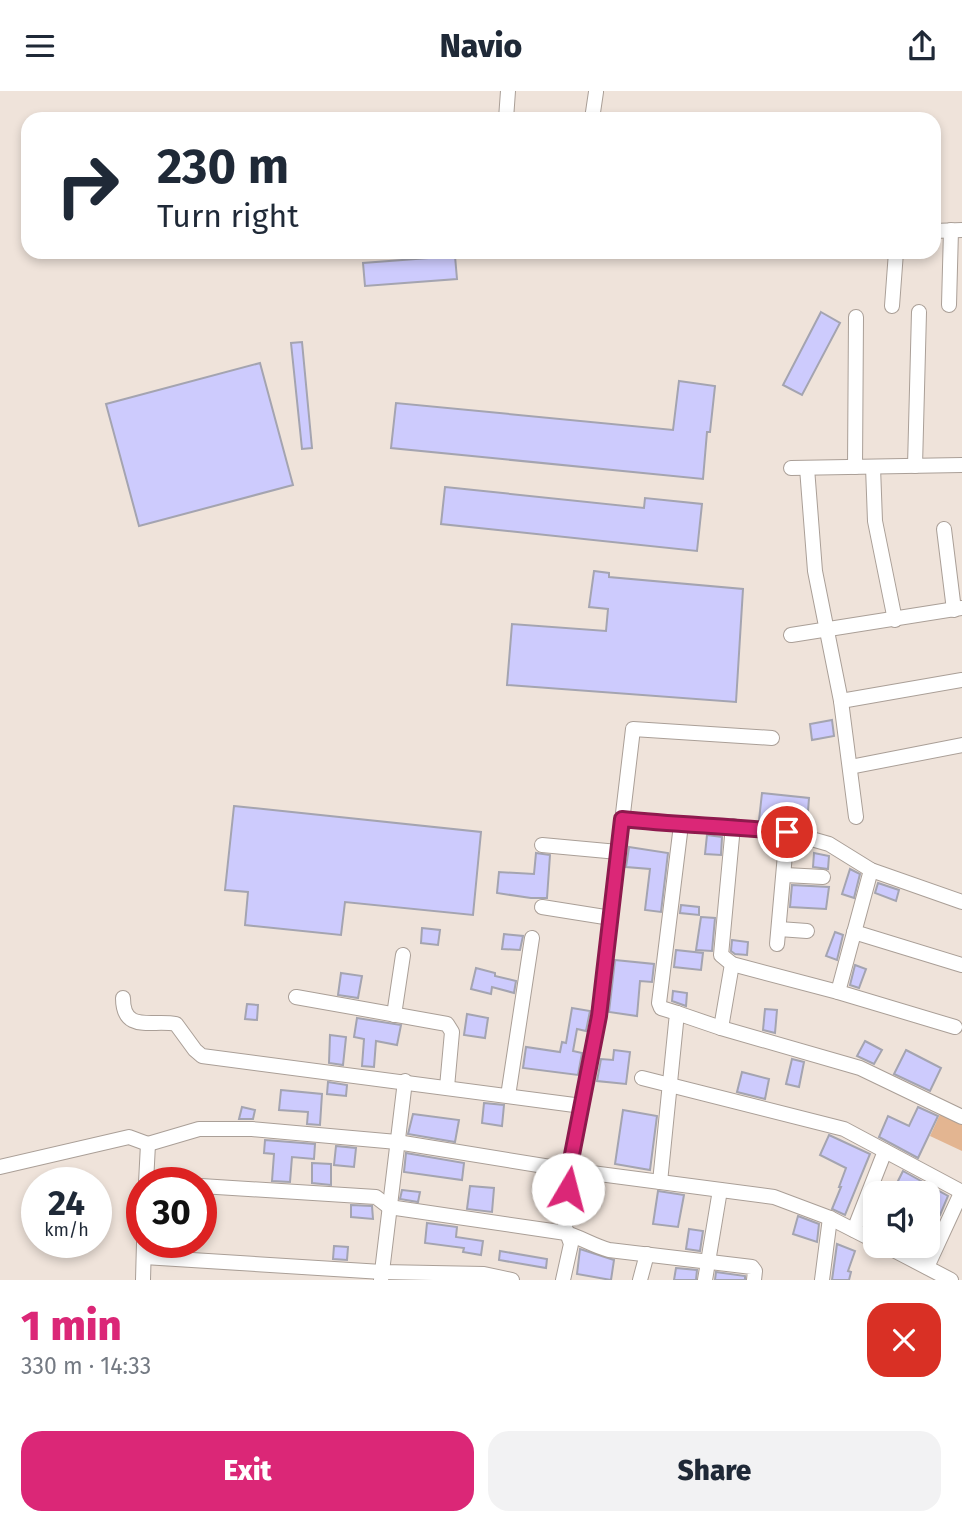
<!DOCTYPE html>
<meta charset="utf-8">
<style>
:root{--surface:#fff;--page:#f2f2f3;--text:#1f2937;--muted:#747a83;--accent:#db2777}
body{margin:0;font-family:"Fira Sans",sans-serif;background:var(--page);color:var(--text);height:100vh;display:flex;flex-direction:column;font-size:26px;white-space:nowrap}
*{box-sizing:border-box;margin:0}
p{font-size:23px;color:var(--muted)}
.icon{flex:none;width:38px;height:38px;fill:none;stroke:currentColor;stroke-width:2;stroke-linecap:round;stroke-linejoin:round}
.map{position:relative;height:1189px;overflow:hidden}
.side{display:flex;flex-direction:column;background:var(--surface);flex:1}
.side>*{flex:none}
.hud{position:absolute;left:21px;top:21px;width:920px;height:147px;border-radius:21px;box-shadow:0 4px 10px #0003;background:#fff;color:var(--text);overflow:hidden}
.controls{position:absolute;left:863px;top:1090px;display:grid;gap:14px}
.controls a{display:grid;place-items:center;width:77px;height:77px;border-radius:14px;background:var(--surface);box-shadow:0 4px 10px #0003;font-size:35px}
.speed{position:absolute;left:21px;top:1076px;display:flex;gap:14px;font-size:35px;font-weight:700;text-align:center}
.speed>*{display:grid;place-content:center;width:91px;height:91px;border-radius:50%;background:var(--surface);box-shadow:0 4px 10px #0003;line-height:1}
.speed small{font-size:18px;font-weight:400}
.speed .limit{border:10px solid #d22;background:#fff;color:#111}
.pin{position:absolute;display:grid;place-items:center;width:60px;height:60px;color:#fff;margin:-30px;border:4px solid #fff;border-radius:50%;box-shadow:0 2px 7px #0007}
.me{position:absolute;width:77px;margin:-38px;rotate:8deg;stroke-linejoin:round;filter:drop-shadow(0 0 5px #0008)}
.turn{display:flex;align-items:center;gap:24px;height:147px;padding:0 21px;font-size:32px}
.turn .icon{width:91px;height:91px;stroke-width:2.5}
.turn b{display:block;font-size:49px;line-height:60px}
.round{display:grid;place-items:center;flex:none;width:74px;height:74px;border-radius:21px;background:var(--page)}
.head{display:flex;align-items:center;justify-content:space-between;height:119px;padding:0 21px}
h1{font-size:42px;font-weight:800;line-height:52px;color:var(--accent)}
.primary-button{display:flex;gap:14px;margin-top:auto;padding:14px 21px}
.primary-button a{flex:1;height:80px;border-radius:21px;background:var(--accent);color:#fff;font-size:28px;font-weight:800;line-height:80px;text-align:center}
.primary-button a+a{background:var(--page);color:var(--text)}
header{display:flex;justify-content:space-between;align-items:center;height:91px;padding:0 21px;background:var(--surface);font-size:32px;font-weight:800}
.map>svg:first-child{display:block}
</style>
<header><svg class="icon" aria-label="menu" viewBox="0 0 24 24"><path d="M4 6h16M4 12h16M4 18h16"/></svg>Navio<svg class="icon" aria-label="share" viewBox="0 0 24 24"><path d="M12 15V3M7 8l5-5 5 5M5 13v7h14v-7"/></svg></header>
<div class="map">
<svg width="962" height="1189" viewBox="0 0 962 1189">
<rect width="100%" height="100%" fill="#efe3da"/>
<polygon fill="#e3b591" points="941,1021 962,1031 962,1060 930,1045"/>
<g fill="#cdcbfd" stroke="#a4a4b0" stroke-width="2">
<polygon points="455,165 457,188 365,195 363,172"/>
<polygon points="821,221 840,232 802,304 783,294"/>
<polygon points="302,251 312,357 302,358 291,252"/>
<polygon points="260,272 293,394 139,435 106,313"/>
<polygon points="679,290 715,295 710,341 707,341 703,388 391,357 396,312 673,339"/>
<polygon points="445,396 644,417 645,407 702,413 697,460 441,433"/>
<polygon points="594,480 609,482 609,486 743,498 736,611 507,594 512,533 606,540 608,518 589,516"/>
<polygon points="832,629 834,645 812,649 810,633"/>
<polygon points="762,702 809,707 807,734 759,729"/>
<polygon points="234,715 481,741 473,824 345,811 341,844 245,834 248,801 225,799"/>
<polygon points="707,744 722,746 721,764 705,763"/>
<polygon points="629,756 668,762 661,821 645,819 650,778 626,776"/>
<polygon points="536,762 550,764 547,807 531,807 497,802 499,781 534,783"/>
<polygon points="814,762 829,765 828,778 813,776"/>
<polygon points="850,778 860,783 854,807 842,803"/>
<polygon points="878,792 899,799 896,810 875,802"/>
<polygon points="792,794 829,796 826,818 790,816"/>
<polygon points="681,814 699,816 699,824 680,822"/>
<polygon points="701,826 715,827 712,860 696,859"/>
<polygon points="422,837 440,839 438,854 421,852"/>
<polygon points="835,841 843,844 837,869 826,865"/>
<polygon points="504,843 523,845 520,859 502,858"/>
<polygon points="732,849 748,851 747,864 735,863 731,860"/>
<polygon points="676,859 703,862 701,879 674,876"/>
<polygon points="615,869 654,873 652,891 640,890 637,925 609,921"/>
<polygon points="855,874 866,878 859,897 850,894"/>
<polygon points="476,877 495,882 495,885 516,890 514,902 492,896 491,903 471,898"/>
<polygon points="341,882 362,885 358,907 338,904"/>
<polygon points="673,900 687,902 686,915 672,910"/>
<polygon points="247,913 258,914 257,929 245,928"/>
<polygon points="572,917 590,920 586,940 577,938 573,960 582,962 578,984 523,977 526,956 560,961 562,951 566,952"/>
<polygon points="765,918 777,919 775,942 763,939"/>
<polygon points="467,923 488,927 485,947 464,944"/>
<polygon points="357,927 401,934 397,954 376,950 374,976 362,975 364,948 354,946"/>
<polygon points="330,944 346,946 343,974 329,972"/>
<polygon points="865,950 882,959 874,973 857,965"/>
<polygon points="614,959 630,961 626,993 597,990 601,968 613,969"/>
<polygon points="906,959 941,977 930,1000 894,983"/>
<polygon points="792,968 804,971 799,996 786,993"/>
<polygon points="742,981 769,988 765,1008 737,1001"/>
<polygon points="328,991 347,994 346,1005 327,1003"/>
<polygon points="281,999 322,1003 320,1034 307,1033 308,1021 279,1019"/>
<polygon points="484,1012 504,1014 502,1035 482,1032"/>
<polygon points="242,1016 255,1019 253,1028 239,1028"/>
<polygon points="918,1016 938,1025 918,1067 879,1046 888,1025 909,1035"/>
<polygon points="623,1019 657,1025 650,1079 615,1073"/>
<polygon points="413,1023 459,1029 455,1051 408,1043"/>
<polygon points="829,1044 870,1063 845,1124 832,1118 841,1096 839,1096 846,1077 820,1064"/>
<polygon points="265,1049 315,1053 314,1068 292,1066 290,1091 272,1090 274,1063 264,1062"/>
<polygon points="336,1055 356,1057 354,1076 334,1074"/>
<polygon points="406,1062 464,1072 462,1089 404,1081"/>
<polygon points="312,1072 331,1073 331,1094 312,1092"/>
<polygon points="903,1080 948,1105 940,1124 931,1121 938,1102 892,1102"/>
<polygon points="541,1091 558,1095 557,1109 538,1104"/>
<polygon points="470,1095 494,1097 492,1121 467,1118"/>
<polygon points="402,1099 420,1101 418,1111 400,1108"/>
<polygon points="658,1100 684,1104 678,1136 653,1133"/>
<polygon points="351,1114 372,1115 373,1128 351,1126"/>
<polygon points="798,1125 819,1133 817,1151 793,1143"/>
<polygon points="427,1132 457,1136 456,1146 483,1150 481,1164 463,1161 464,1157 425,1152"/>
<polygon points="689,1138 703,1140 700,1160 686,1158"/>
<polygon points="837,1153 855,1160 848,1180 851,1181 849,1189 832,1189"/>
<polygon points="334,1155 348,1156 347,1169 333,1168"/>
<polygon points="580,1158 614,1169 611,1189 577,1183"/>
<polygon points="500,1160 547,1168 546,1177 499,1169"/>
<polygon points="676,1177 697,1179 696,1189 674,1189"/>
<polygon points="716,1181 745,1185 745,1189 715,1189"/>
</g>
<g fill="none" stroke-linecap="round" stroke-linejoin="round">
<defs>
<g id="street">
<polyline points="506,28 508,0"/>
<polyline points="592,28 596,1"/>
<polyline points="934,140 962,139"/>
<polyline points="949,214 951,139"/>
<polyline points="892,215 896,161"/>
<polyline points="915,375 919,221"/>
<polyline points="855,376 856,226"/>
<polyline points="873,376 875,430 895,529"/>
<polyline points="791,377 962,374"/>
<polyline points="807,377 815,480 841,610 856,726"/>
<polyline points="944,438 954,519"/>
<polyline points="791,544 962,517"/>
<polyline points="841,610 962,589"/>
<polyline points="850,676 962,654"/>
<polyline points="622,728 787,741 829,753 871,779 962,811"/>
<polyline points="733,735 721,864 732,873 838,901 955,936"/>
<polyline points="542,754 618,761"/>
<polyline points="785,784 823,786"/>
<polyline points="542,816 611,827"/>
<polyline points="779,838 807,840"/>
<polyline points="854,841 962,874"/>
<polyline points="777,853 787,741"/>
<polyline points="838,901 871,779"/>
<polyline points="296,906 447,933 452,941 447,996"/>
<path d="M123,907C123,943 153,928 176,933L195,959L202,965L582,1015"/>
<polyline points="677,922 721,937 860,977 962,1026"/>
<polyline points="394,924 403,864"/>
<polyline points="721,937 732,873"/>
<polyline points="642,987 844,1038 962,1101"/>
<polyline points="508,1005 532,847"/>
<polyline points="148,1053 199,1038 252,1038 397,1051 569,1079 774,1106 830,1127 875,1150"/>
<polyline points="0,1076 129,1046 148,1053 146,1092"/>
<polyline points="146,1091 163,1092"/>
<polyline points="660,1091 677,922 661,917 659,912 681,734"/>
<path d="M201,1095L376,1106L389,1116L566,1142C582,1147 594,1155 609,1159L752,1176L755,1180L754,1189"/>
<polyline points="854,1139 885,1060"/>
<polyline points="886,1155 951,1189"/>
<polyline points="144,1166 382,1181 484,1183 512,1189"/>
<polyline points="927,1176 962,1100"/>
<polyline points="143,1189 144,1152"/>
<polyline points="381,1189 405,990"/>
<polyline points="563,1189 571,1153 565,1136 569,1079 599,925 633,638 772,647"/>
<polyline points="640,1189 647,1163"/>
<polyline points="705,1189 720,1099"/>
<polyline points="822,1189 830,1127"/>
</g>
</defs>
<use href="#street" stroke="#aa9f97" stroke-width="16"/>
<use href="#street" stroke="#fff" stroke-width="14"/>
</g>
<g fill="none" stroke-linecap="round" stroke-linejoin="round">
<defs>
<path id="route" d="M568,1098L569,1079L599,925L622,728C677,734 732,735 787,741"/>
</defs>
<use href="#route" stroke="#8e194d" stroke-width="18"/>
<use href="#route" stroke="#db2777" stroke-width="12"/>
</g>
</svg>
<div class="controls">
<a><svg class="icon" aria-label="sound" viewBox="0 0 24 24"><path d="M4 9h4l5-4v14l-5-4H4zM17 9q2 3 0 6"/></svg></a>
</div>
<div class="speed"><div>24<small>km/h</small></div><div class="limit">30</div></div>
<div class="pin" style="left:787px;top:741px;background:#d93025"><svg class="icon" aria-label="arrive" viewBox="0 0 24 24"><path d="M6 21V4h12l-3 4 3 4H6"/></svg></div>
<svg class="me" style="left:568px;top:1098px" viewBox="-20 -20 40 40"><circle r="19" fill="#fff"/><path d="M0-13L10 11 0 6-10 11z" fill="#db2777"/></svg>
<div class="hud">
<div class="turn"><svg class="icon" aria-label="right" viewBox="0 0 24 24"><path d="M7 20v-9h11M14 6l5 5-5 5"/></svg><div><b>230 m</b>Turn right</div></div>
</div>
</div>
<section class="side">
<div class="head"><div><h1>1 min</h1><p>330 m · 14:33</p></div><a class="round" style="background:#d93025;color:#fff"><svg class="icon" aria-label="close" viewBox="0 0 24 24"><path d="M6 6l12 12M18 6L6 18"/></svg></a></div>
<div class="primary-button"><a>Exit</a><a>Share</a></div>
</section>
